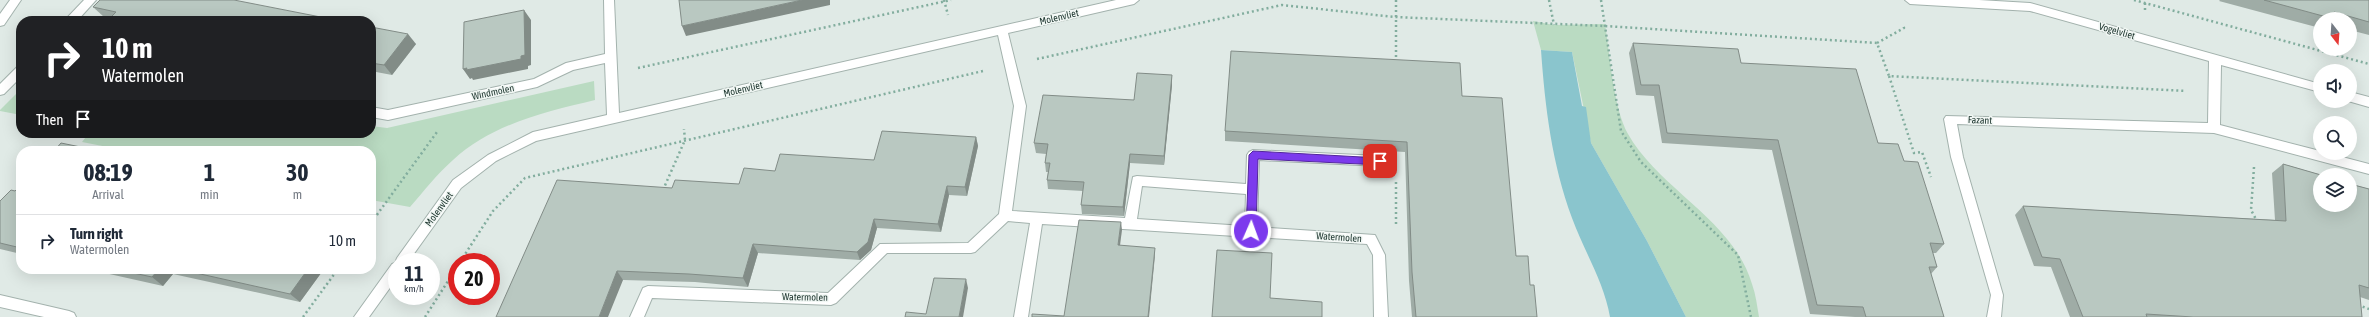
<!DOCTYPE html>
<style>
:root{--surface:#fff;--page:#f2f2f3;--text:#1f2937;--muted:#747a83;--line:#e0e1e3}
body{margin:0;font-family:"Asap Condensed",sans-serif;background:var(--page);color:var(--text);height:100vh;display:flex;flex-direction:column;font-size:15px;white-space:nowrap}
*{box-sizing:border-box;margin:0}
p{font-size:13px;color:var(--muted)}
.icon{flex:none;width:22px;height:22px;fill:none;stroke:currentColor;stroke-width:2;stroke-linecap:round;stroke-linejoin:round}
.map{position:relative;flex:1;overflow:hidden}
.details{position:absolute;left:16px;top:146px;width:360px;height:128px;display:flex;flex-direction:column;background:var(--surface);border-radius:16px;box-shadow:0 4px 16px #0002}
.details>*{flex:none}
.banner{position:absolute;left:16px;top:16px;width:360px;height:122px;border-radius:16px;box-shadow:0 4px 16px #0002;background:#202124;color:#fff;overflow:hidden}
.needle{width:26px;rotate:163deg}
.tools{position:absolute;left:2313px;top:12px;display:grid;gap:8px}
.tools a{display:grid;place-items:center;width:44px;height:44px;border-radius:50%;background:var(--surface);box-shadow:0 4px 16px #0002;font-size:20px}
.speed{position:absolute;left:388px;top:253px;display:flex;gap:8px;font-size:20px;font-weight:700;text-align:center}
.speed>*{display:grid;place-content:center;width:52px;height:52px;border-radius:50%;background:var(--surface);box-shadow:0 4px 16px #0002;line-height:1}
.speed small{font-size:10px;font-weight:400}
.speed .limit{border:6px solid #d22;background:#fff;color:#111}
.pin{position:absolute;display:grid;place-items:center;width:34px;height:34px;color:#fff;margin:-17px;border-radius:8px;box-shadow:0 2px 6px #0006}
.me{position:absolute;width:44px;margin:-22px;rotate:2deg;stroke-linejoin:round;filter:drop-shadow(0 0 3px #0008)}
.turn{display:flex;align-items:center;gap:14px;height:84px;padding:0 20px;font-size:18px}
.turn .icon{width:52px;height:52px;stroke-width:2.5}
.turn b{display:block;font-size:28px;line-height:34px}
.then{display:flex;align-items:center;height:38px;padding:0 20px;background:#0003;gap:8px;font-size:15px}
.eta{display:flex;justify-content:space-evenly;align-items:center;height:68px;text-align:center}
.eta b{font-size:24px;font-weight:700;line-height:28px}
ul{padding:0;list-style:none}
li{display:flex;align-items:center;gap:12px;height:52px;padding:0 20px;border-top:1px solid var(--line)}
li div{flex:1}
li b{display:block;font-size:15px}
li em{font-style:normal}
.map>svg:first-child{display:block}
</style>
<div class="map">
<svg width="2369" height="317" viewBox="0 0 2369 317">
<rect width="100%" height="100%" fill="#e0eae6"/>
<g fill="#badbc2">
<path d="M1533,21L1554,25L1605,24C1610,55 1613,107 1628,134C1660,190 1733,220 1752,284C1756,295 1757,306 1759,317H1686L1647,241L1591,143L1572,52L1541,50Z"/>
<path d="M594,81L595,100C545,112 492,124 453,160C437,174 424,191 410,207L371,200V151H128L82,142L89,133H371V126L387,128Z"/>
<polygon points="21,89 21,115 0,111 0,110"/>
</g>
<path fill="#8ac5cd" d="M1541,50L1572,52L1582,106L1586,107L1591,143L1647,241L1686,317H1610C1604,282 1584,251 1572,218C1552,164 1545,107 1541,50Z"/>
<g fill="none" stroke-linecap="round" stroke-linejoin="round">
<defs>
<g id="minor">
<polygon points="10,0 21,0 4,25 0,26 0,14"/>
<polygon points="84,0 96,0 77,21 64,21"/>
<path d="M604,0H614L619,113L1116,0H1139L1134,4L1008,33L1026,106L1012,211L1125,218L1133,177L1137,176L1246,184L1247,155L1249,152L1253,150L1380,156L1384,158L1386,161L1384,164L1380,166L1259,160L1257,227L1375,235L1385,255L1388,317H1374L1373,255L1367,244L1042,224L1028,317H1014L1030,223L1008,221L975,252L971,253H887L836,303L831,305L652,298L644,317H630L643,288L648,286L828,293L880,244L968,243L999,214L1014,106L998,35L536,141L496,161L461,188L408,262H397V278L369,317H354L392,264L395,263L397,258L453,180L488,155L533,132L607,115L605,63L573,70L537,87L388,120L371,117V107L388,110L534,79L566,63L605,54ZM1142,186L1246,194L1245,226L1137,219Z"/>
<polygon points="1905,0 1979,0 2030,3 2320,84 2320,92 2221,65 2220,125 2320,151 2320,153 2327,153 2369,164 2369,174 2214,133 1957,124 1963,157 2003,295 2001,317 1987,317 1991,295 1951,157 1944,119 1946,116 2208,123 2209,61 2030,11 1910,4"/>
<polygon points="21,66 21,77 4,94 0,95 0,84 17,67"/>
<polygon points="2350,92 2369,97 2369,107 2348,101 2350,101"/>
<polygon points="0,295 69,311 74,313 76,317 44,317 0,307"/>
</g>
</defs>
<use href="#minor" stroke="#a3b2ad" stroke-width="2"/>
<g stroke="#82ad9e" stroke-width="2.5" stroke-dasharray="2 3" stroke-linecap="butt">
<polyline points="944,0 948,15"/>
<polyline points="1396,0 1396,61"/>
<polyline points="1549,0 1554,25"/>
<polyline points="1601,0 1621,131 1641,162 1738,255 1751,317"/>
<polyline points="2134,0 2369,64"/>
<polyline points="2145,3 2145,13"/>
<polyline points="1877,43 1904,28 1903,24"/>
<polyline points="1037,59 1282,5 1395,17 1605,26 1877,43 1889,76 2186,91"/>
<polyline points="638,68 951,0"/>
<polyline points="1889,76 1914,153 1922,152 1931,177"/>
<polyline points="2254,167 2251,210 2257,221"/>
<polyline points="1396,182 1396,225"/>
<polyline points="663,190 685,140 684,129"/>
<polyline points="371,223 437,132"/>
<polyline points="460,262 493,211 525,178 983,71"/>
<polyline points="2358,305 2369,309"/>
<polyline points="303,317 338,269"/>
<polyline points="425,317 457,267"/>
</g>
<use href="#minor" fill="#fff" fill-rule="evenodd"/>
</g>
<g fill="#9faca6">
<polygon points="2220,0 2369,0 2369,35 2350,30 2350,19 2320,19 2320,28 2219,1"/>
<polygon points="93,7 341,21 109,18 104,17"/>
<polygon points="371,27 416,44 392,75 371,71"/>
<polygon points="1633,43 1741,63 1878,143 1904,161 1944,244 1936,253 1933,253 1937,267 1931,274 1944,317 1855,317 1810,314 1772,150 1662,143 1654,96 1636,95 1629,53"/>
<polygon points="1172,75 1172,85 1164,165 1130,163 1124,216 1082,214 1081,205 1083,191 1048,189 1047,180 1048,172 1046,172 1045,163 1046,154 1036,153 1034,143 1134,100"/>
<polygon points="1462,96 1516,256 1530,285 1537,317 1412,317 1409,281 1405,152 1225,141 1225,131"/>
<polygon points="976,137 978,146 967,196 949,195 941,232 877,228 871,250 860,260 758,253 748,287 695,282 623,280 496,317 672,188 739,184 775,171 874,160"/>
<polygon points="2283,164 2369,189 2369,300 2360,297 2362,317 2070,317 2051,267 2034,266 2015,215 2023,206 2275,220 2272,173"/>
<polygon points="21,185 21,254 0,249 0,201 15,191"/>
<polygon points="87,269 324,269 300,302 173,274 163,286"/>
</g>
<g fill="#828c87">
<polygon points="802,0 830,0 830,5 686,36 682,26"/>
<polygon points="524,10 531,20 531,65 528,66 528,69 473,80 472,78 470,79 463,69 467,68"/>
<polygon points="408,34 416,44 392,75 384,65"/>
<polygon points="1172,75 1172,85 1164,165 1164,156"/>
<polygon points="976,137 978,146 967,196 965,187"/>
<polygon points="1130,154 1130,163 1124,216 1123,207"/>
<polygon points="947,186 949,195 941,232 938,224"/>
<polygon points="874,219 877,228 871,250 860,260 857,252"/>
<polygon points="1121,222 1122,230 1119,253 1118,245"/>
<polygon points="753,244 758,253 748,287 743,278"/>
<polygon points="1155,248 1155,255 1149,317 1148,317"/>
<polygon points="159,269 166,269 173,274 163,286 152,277"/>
<polygon points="308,269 324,269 300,302 290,294"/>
<polygon points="617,271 623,280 608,317 599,317"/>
<polygon points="966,279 968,288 963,317 959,317"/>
</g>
<g fill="#b9c8c1" stroke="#828c87">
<polygon points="100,0 234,0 341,21 107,21 116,12 93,7"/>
<polygon points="679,0 802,0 682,26"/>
<polygon points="2264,0 2369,0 2369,22 2334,12 2335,19 2334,19"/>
<polygon points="524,10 525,55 521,56 521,59 466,70 467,68 463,69 464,22"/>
<polygon points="371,27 408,34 384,65 371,63"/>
<polygon points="1633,43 1738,49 1741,63 1856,69 1878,143 1898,144 1904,161 1918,162 1944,244 1930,243 1937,267 1929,267 1944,317 1866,317 1863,307 1817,305 1778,140 1667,133 1659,85 1641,85"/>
<polygon points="1231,51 1460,63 1462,96 1502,98 1516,256 1528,256 1530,285 1534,285 1537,317 1416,317 1412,272 1407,142 1225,131"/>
<polygon points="1137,73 1172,75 1164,156 1130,154 1123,207 1081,205 1084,182 1047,180 1050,163 1045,163 1048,144 1034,143 1043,95 1134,100"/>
<polygon points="882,131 976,137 965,187 947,186 938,224 874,219 868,242 857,252 753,244 743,278 689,274 617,271 599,317 496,317 557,180 672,188 675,180 739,184 744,168 775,171 780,154 874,160"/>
<polygon points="61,143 100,151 54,151"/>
<polygon points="2283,164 2321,175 2320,175 2320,205 2350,205 2350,184 2369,189 2369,288 2359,285 2362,317 2193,317 2146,314 2147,317 2083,317 2060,259 2042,257 2023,206 2286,221"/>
<polygon points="21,185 21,248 0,243 0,201 11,190 15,191"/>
<polygon points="1079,220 1121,222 1118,245 1155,248 1148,317 1032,317 1032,314 1064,316"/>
<polygon points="1217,250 1272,253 1270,298 1322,302 1322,317 1212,317"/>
<polygon points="115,269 159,269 152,277"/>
<polygon points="178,269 308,269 290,294"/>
<polygon points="934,278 966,279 959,317 905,317 906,312 926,314"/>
</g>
<polygon fill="#7c3aed" stroke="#51269a" points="1253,151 1380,158 1385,161 1380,165 1258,159 1256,231 1251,235 1246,231 1249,155"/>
<g text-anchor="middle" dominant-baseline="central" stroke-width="3" stroke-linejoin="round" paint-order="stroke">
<g font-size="10" fill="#223a33" stroke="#f1f7f4">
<text transform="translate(1059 17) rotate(-13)">Molenvliet</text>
<text transform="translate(2117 31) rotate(16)">Vogelvliet</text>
<text transform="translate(743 89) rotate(-13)">Molenvliet</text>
<text transform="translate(493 92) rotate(-12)">Windmolen</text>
<text transform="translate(1980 120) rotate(2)">Fazant</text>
<text transform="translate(439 209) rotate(-54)">Molenvliet</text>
<text transform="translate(1339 237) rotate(4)">Watermolen</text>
<text transform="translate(805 297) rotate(1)">Watermolen</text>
</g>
</g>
</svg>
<div class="tools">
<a><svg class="needle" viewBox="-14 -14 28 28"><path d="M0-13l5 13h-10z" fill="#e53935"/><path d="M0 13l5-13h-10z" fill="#747a83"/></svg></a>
<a><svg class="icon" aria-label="sound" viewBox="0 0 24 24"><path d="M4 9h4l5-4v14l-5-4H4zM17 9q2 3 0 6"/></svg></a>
<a><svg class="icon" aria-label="search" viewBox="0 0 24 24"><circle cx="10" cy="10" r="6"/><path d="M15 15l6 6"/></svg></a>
<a><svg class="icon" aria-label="layers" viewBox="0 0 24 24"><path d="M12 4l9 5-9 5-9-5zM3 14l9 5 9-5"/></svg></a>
</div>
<div class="speed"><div>11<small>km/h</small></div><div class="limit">20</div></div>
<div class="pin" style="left:1380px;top:161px;background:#d93025"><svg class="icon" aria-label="arrive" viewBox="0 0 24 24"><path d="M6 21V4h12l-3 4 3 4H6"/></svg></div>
<svg class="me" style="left:1251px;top:231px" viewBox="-20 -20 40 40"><circle r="17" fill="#7c3aed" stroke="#fff" stroke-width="3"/><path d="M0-11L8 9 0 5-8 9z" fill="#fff"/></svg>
<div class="banner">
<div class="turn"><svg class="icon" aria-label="right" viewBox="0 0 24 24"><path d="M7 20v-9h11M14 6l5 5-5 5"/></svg><div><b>10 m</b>Watermolen</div></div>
<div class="then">Then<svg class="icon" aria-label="arrive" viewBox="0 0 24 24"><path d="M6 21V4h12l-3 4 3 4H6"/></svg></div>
</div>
<section class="details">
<div class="eta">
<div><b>08:19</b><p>Arrival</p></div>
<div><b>1</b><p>min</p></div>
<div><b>30</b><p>m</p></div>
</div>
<ul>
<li><svg class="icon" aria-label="right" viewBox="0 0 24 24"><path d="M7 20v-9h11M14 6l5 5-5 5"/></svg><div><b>Turn right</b><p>Watermolen</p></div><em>10 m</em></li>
</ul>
</section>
</div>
